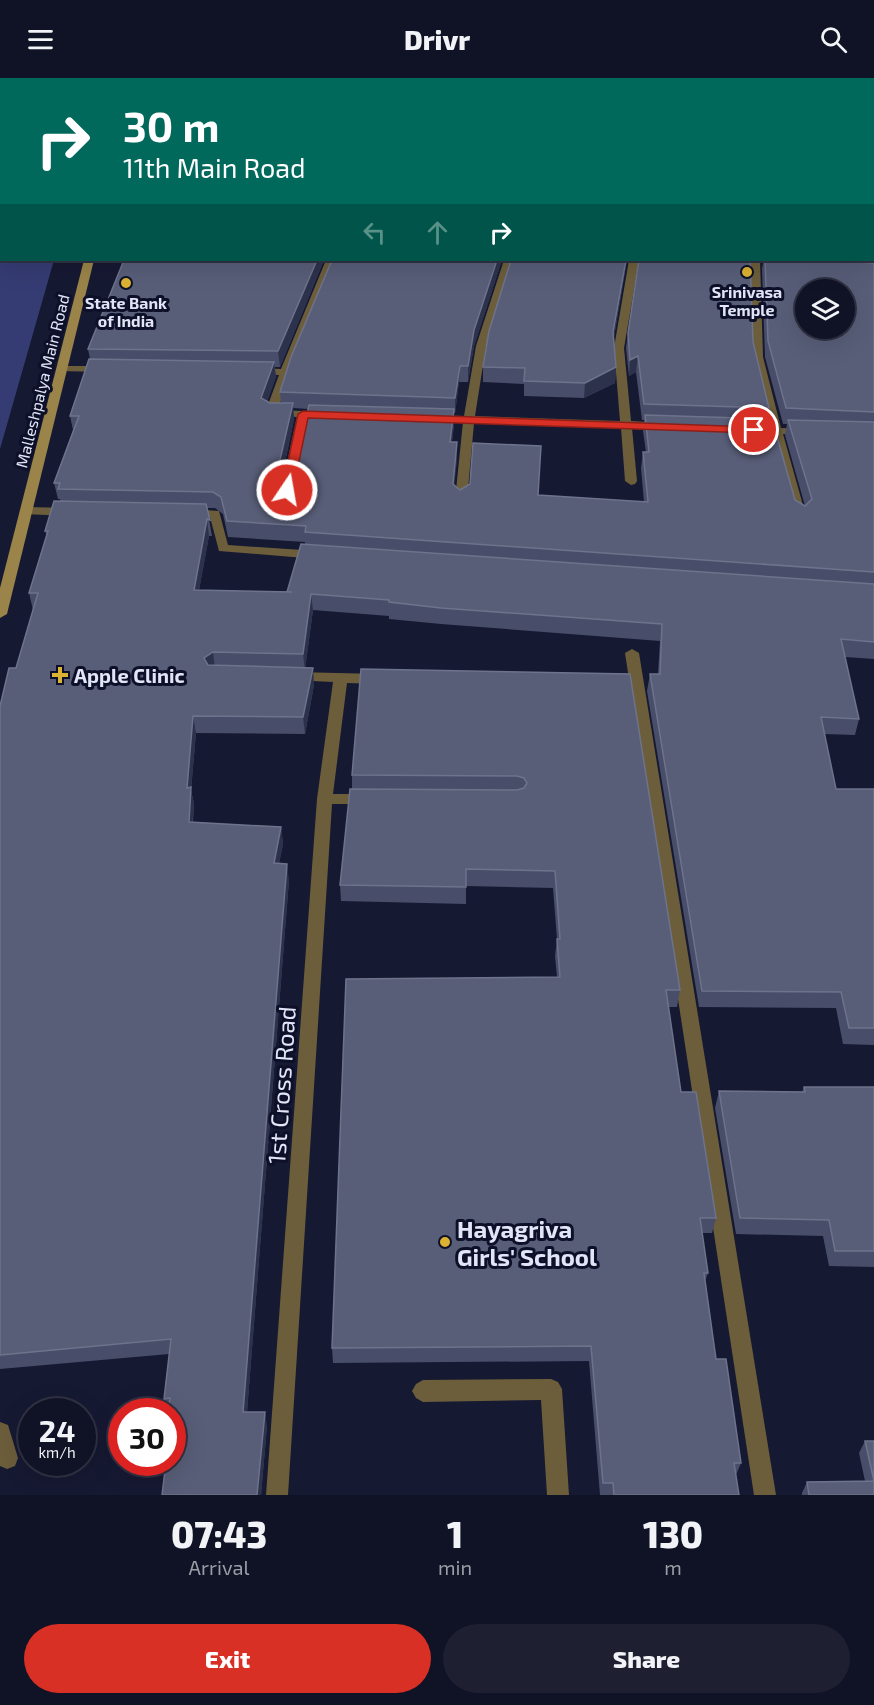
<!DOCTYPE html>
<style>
:root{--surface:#101326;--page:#1e2032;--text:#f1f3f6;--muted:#9c9ea7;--line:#303243;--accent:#d93025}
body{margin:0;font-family:"Exo 2",sans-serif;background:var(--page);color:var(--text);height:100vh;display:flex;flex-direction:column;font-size:22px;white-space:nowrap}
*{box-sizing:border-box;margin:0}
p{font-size:20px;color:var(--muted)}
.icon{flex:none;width:33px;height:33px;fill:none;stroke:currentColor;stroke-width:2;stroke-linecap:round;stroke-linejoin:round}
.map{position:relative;height:1417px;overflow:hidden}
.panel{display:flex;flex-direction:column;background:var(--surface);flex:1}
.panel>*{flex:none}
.banner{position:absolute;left:0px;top:0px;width:874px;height:183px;box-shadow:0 6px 24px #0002,0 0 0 2px var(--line);background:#00695c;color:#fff;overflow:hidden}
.controls{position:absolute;left:795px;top:201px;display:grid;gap:12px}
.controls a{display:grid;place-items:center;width:60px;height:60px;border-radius:50%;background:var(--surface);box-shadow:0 6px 24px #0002,0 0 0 2px var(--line);font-size:30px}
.speed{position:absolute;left:18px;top:1320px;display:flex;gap:12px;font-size:30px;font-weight:700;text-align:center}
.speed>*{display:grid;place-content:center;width:78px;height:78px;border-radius:50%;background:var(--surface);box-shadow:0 6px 24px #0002,0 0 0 2px var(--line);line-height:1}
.speed small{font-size:15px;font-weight:400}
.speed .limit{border:9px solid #d22;background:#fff;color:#111}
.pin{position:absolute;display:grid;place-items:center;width:51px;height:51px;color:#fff;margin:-26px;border:3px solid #fff;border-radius:50%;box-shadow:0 2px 6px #0007}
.me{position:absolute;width:66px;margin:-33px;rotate:12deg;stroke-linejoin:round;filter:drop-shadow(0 0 4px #0008)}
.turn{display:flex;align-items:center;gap:21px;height:126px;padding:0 24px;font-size:27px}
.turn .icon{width:78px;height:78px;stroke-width:2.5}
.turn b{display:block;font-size:42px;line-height:51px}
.lanes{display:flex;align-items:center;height:57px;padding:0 24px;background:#0003;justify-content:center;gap:30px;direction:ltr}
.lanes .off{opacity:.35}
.eta{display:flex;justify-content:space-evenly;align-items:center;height:102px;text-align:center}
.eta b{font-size:36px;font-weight:800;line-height:42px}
.cta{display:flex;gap:12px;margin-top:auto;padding:12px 24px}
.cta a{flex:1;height:69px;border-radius:36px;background:var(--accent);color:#fff;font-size:24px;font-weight:800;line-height:69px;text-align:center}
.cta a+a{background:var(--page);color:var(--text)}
header{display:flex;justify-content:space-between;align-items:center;height:78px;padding:0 24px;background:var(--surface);font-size:27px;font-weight:800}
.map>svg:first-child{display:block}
</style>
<header><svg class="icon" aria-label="menu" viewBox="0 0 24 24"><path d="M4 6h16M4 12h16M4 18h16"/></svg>Drivr<svg class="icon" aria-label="search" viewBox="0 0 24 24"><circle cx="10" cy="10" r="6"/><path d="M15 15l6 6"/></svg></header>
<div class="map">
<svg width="874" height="1417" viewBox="0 0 874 1417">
<rect width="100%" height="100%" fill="#161932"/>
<polygon fill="#353c73" points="0,0 127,0 2,2 2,182 54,182 0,371"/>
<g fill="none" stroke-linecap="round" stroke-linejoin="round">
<g fill="#6c5e3b" fill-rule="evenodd">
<polygon points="551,1301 558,1304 562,1311 569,1417 547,1417 541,1322 423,1324 416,1320 412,1313 416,1306 423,1302"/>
<polygon points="0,1344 8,1347 18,1380 15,1388 7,1391 0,1388"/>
</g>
<g fill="#6c5e3b" fill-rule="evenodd">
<polygon points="326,182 336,182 290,294 278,332 325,334 331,337 325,340 308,340 293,412 287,416 281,412 297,339 267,337 265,335 279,297 255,296 250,293 255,290 281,291"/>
<polygon points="504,182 514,182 486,268 475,338 620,343 614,270 629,182 639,182 624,270 631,343 664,345 670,348 664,351 632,350 637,403 635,406 631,407 625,403 621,350 474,345 467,422 461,426 455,422 463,344 433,343 427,340 433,337 464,338 476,268"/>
<polygon points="750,182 760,182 763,279 781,350 805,351 811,354 805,357 783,356 806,438 800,442 794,438 771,356 757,355 751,352 757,349 769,349 753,279"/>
<polygon points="62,288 105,288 110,291 105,294 58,293 57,291"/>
<polygon points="26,429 71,430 77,434 71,438 22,436 22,430"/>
<polygon points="188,431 219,433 228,467 317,473 323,477 317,481 219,473 210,439 184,438 184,432"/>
<polygon points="632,571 639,575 776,1417 754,1417 625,575"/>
<polygon points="295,594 379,596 386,601 379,606 347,605 333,716 370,716 375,717 378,721 375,725 370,726 332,726 288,1417 266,1417 317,721 333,604 290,602 288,599 290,596"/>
</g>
<g fill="#9a8449" fill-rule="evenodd">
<polygon points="154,0 162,0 153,2"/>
<polygon points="84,182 94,182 7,536 0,540 0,510"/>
</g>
</g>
<g fill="#484d69" fill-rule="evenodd">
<path d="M874,0V581L845,579L859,641L855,657L824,656L836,711H874V967L843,966L836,930L699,929L647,613L650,596H658L660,563L441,546L389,541V538L313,532L305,590L314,607L305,656L196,655L191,712L194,726L193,744L281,749L283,766L279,785L289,802L247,1334L267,1348L261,1417H162L166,1387L165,1384H172L168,1334L164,1321L169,1276L0,1291V628L16,590L33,532L29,515L47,459L45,453L60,423V421H58L54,405L73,352L70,338L90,281L88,271L324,182L280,289H275L276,299L267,323L270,325H281L280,314L332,182H502L474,268L468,304H459L455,335H454V347L452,364L457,380L454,407L460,412L644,424L641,390L643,374H646L643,353L644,342H642L636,294L629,298L626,270L628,255L753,264L769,330L767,341L795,422L805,428L785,357L787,346H783L765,279L762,190L764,182H873V2ZM293,330L308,331L294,396L284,402L282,399L294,341ZM207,430H215L223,436L228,459L305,464V466L287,514L199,512L209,458H212Z"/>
<polygon points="511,182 627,182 614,259 616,289 615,305 584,320 524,318 524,306 483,304 483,289"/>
<polygon points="630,596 680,912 677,929 668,929 681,1014 716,1140 712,1155 702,1155 708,1195 705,1203 716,1281 741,1385 736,1397 739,1417 600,1417 589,1283 333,1285 332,1270 557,899 555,878 557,861 553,810 466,808 466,826 341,823 340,807 352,711 352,697"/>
<polygon points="804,1009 874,1009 874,1189 829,1188 823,1158 736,1156 715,1030 719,1013 802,1014"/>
<polygon points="865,1363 874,1363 874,1417 802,1417 802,1415 807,1404 865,1403 859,1375"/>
</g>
<g fill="#2d324c">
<polygon points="317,182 324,182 280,289 278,273"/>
<polygon points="497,182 502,182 474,268 468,304 468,288 474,252"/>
<polygon points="626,182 627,182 612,270 613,254"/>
<polygon points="638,278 636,294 629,298 630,282"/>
<polygon points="274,284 276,299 263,336 261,320"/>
<polygon points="460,288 459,304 455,335 455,320"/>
<polygon points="616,289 615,305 584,320 585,305"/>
<polygon points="293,325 294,341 279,412 277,395"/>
<polygon points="454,331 454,347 450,380 450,364"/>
<polygon points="457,364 457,380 453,422 453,406"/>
<polygon points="207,441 209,458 196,529 194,512"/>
<polygon points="311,516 313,532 305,593 303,576"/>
<polygon points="213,574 215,591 206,597 204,580"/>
<polygon points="313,590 314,607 305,656 303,639"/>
<polygon points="193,638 196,655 191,712 194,726 191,760 189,744 187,710"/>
<polygon points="281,749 283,766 276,802 274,785"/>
<polygon points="287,786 289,802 246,1347 243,1334"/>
<polygon points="265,1334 267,1348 261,1417 257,1417"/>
</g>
<g fill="#585e78" stroke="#6e738c" stroke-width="1.5" fill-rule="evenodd">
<polygon points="169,0 874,0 874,175 873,175 873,2 168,2"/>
<polygon points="124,182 317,182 278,273 88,271"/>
<polygon points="332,182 497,182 474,252 468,288 460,288 455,320 280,314 291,279"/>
<polygon points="511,182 626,182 613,254 616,289 585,305 524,303 525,290 483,289 489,253"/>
<polygon points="639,182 750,182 753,264 769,330 644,326 638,278 630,282 628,255"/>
<path d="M765,182H831L874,185V334L786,330L768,263ZM806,212H844V250H806Z"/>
<polygon points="89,281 274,284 261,320 270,325 293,325 277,395 284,402 294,396 309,327 454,331 450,364 457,364 453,406 460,412 470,406 473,365 541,368 538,417 648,424 643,374 649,374 645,337 772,341 795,422 805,428 812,421 788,342 874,344 874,494 305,454 306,448 227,443 221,419 213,414 58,411 60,405 54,405 79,338 70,338"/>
<polygon points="54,423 206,426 210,442 207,441 194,512 292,514 287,514 301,466 874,506 874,564 841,561 859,641 821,639 836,711 874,711 874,950 849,950 841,914 702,913 650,596 660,596 662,546 441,530 389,524 389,522 311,516 303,576 213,574 204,580 208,587 313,590 303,639 193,638 187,710 191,709 189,744 281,749 274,785 287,786 243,1334 265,1334 257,1417 162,1417 166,1384 172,1384 172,1334 168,1334 170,1320 164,1321 171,1261 0,1277 0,628 9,590 16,590 38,515 29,515 48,453 45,453"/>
<polygon points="361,591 630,596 680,912 666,912 681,1014 696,1014 716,1140 700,1140 708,1195 704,1195 716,1281 726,1281 741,1385 734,1385 739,1417 614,1417 613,1405 603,1405 591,1268 332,1270 346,901 560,899 557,861 560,861 555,793 466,791 466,809 340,807 350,711 517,712 524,710 527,705 524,700 517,698 352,697"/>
<polygon points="804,1009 874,1009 874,1173 835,1173 829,1142 740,1140 719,1013 805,1014"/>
<polygon points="865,1363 874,1363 874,1417 809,1417 807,1404 874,1403"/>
</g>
<polygon fill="#d93025" stroke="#8d1f18" stroke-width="1.5" points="303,333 754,349 760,352 754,355 308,340 293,412 287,415 282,412 298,336"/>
<g fill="#dcb233" stroke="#0d1028" stroke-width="2">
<circle cx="747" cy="194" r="6"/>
<circle cx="126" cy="205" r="6"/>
<path d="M57 588h6v6h6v6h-6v6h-6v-6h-6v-6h6z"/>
<circle cx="445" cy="1164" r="6"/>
</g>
<g text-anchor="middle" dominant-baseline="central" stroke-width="6" stroke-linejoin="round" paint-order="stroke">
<g font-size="16" font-weight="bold" fill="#e1e5f7" stroke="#0d1028">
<text x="747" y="213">Srinivasa<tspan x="747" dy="18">Temple</tspan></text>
<text x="126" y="224">State Bank<tspan x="126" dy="18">of India</tspan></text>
</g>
<g font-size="16" fill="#e1e5f7" stroke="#0d1028">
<text transform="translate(42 303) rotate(-76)">Malleshpalya Main Road</text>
</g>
<g font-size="20" font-weight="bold" fill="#e1e5f7" stroke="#0d1028" text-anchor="start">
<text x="74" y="597">Apple Clinic</text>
</g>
<g font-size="24" fill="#e1e5f7" stroke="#0d1028">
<text transform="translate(281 1007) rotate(-86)">1st Cross Road</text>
</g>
<g font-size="24" font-weight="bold" fill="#e1e5f7" stroke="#0d1028" text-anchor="start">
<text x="457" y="1150">Hayagriva<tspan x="457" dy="28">Girls' School</tspan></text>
</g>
</g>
</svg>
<div class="controls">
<a><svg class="icon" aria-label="layers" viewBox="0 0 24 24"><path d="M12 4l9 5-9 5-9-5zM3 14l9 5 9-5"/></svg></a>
</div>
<div class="speed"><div>24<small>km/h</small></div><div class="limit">30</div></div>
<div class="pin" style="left:754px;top:352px;background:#d93025"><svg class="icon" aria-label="arrive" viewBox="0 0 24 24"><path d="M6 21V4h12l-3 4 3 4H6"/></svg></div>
<svg class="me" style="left:287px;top:412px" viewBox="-20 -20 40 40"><circle r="17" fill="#d93025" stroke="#fff" stroke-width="3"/><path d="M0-11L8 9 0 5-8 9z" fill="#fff"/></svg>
<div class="banner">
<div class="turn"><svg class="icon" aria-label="right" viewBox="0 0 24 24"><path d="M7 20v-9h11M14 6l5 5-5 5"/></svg><div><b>30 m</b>11th Main Road</div></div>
<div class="lanes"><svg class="icon off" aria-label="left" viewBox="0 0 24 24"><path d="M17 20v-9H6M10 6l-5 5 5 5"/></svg><svg class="icon off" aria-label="ahead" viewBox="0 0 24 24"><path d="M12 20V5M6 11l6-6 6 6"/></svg><svg class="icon" aria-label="right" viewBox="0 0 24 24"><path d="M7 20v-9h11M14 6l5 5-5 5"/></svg></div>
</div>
</div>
<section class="panel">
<div class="eta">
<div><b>07:43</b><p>Arrival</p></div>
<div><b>1</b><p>min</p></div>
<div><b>130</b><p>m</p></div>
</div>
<div class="cta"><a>Exit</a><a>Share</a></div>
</section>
